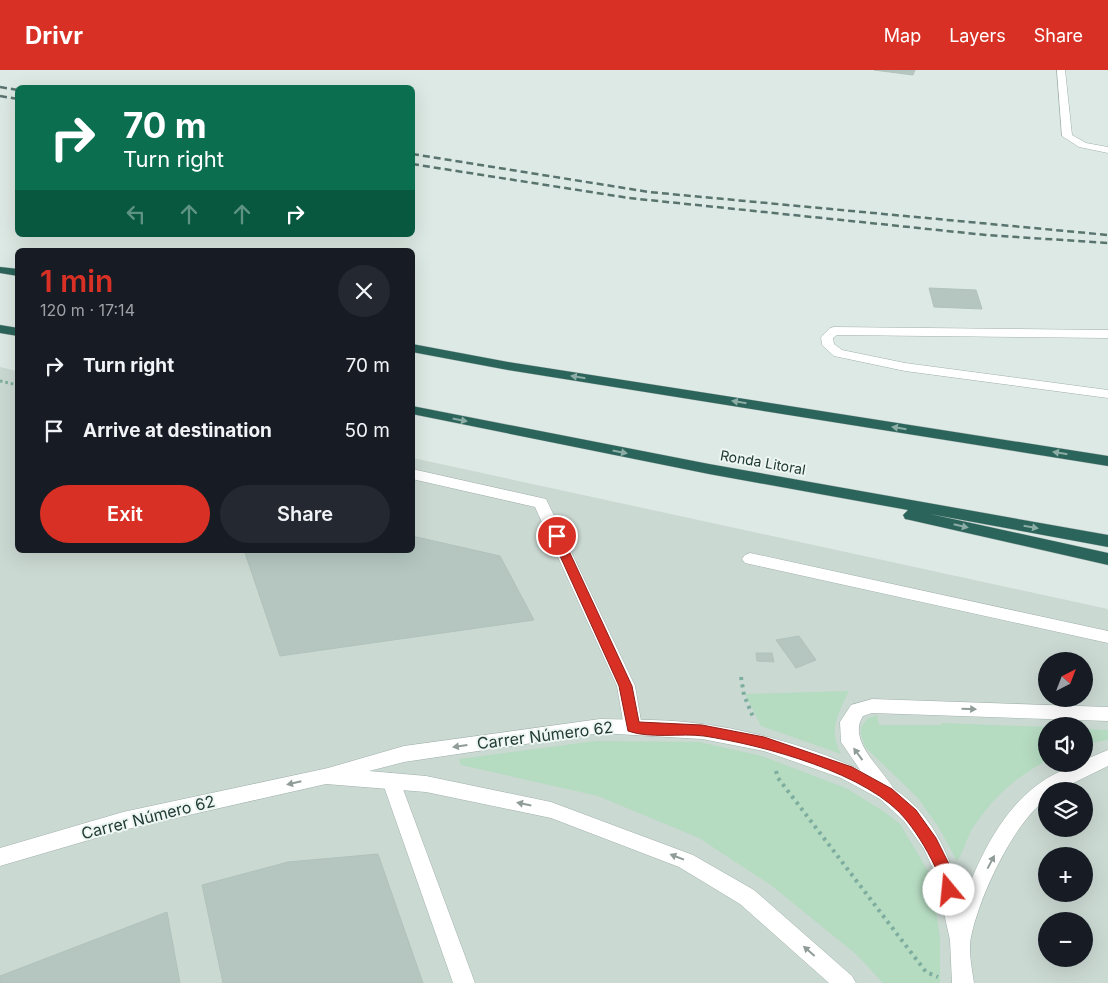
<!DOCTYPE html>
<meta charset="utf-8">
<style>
:root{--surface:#171b24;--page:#242831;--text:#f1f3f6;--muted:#9ea1a6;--accent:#d93025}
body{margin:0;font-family:Inter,sans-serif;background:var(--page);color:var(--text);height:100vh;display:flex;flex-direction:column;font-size:19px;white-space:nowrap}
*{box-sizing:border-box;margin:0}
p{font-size:16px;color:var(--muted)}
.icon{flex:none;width:28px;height:28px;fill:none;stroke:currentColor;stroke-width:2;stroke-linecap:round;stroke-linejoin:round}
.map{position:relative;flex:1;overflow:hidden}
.side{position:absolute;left:15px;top:178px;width:400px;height:305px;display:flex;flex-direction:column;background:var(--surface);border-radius:8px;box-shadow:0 5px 20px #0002}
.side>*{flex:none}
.top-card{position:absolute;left:15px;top:15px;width:400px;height:152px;border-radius:8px;box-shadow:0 5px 20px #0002;background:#0b6e4f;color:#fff;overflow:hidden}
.needle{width:32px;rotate:42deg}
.fabs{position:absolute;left:1038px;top:582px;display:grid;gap:10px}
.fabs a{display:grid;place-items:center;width:55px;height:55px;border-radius:50%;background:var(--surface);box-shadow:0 5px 20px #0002;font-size:25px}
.pin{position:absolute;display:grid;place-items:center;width:42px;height:42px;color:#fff;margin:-21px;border:2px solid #fff;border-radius:50%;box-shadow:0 1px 5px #0007}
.me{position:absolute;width:55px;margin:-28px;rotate:343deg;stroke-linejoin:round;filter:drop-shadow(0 0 4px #0008)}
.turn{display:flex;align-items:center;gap:18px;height:105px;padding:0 25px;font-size:22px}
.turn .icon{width:65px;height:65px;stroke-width:2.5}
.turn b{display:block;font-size:35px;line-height:42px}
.lanes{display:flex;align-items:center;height:48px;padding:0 25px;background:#0003;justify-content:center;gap:25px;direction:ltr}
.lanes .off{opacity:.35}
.round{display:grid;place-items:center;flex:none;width:52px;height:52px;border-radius:26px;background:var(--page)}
.overview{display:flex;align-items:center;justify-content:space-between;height:85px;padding:0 25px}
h1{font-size:30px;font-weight:600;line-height:38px;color:var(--accent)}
.primary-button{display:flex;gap:10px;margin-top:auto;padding:10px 25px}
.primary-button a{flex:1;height:58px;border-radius:30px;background:var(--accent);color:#fff;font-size:20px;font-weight:600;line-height:58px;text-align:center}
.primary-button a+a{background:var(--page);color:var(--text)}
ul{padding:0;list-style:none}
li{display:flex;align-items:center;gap:15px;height:65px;padding:0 25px}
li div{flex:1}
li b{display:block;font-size:19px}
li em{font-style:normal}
header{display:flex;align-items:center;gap:30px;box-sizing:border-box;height:70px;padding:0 25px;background:var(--accent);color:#fff}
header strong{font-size:24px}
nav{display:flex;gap:28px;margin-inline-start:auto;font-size:18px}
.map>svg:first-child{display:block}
</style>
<header>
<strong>Drivr</strong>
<nav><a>Map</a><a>Layers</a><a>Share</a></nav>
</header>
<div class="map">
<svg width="1108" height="913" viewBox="0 0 1108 913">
<rect width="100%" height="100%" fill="#dde9e4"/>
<path fill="#cbd9d3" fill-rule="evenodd" d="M0,297L17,301L18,480H412L413,388L1108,539V913H0ZM1046,591H1084V629H1046ZM1046,656H1084V694H1046ZM1046,721H1084V759H1046ZM1046,786H1084V824H1046ZM1046,851H1084V889H1046Z"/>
<g fill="#b5dbc1">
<path d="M849,621C838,643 828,661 841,684L761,656L745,624Z"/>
<path d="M877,645L879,655H941L942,653L1046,657V691C1014,708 992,729 972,759C966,769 964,782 957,791L939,758L918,728L865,677L861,665V657L867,649Z"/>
<polygon points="1084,659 1108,660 1108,670 1084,674"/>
<polygon points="595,671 699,672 762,686 848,719 886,743 900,754 931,806 940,868 940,913 883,913 857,885 772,816 699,768 598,726 461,695 459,689"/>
</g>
<g fill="#b5c6c0" stroke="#b0c2bb">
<polygon points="874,0 915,0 913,5"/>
<polygon points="929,218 976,220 982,239 934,237"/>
<polygon points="412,466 500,486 534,550 280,586 244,480 412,480"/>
<polygon points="799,566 816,590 796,598 776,570"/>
<polygon points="756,583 772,583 774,592 757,591"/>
<polygon points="378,784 423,913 223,913 202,815 288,792"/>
<polygon points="167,842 180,913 0,913 0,906"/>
</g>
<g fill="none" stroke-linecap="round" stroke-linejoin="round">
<defs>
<g id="lane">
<polygon points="1057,0 1065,0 1072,65 1086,73 1108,77 1108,83 1079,77 1062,66"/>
<polygon points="834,257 1108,260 1108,268 837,265 833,268 834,274 842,280 905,293 1108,320 1108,328 905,301 834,286 822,275 821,267 830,258"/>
<polygon points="412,399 546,429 635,616 642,657 639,662 633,664 627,662 624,657 617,616 535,437 412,409"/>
<polygon points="750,483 1108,561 1108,573 745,493 742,489 745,485"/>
<path d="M872,629L1108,637V651L872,643L863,646C846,672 885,700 896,723L894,729L887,731L880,729L841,672L840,652L851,635Z"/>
<polygon points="391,703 397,705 400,711 475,913 453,913 382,711 385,705"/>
</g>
<path id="street" d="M600,649C634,650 669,649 702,654C762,661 877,694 918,739C942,766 954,799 962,834C980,784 1008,725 1059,702C1067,698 1074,694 1084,694V690L1108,680V696L1057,721H1046V729C1012,756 980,825 971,867C968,880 972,899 974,913H952L950,870L935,803L924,779L904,751L880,729L841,708L764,681L702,669L600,663L404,692L369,701L426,706L551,732L693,785L754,820L852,906L856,913H829L740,834L679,797L551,748L426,722L326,714L123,760L0,796V778L123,742L328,698L404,676Z"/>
<g id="highway">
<polygon points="0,197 18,199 18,206 0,203"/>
<polygon points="0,255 18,258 18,266 0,263"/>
<polygon points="412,274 508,292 1108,386 1108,396 508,300 412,282"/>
<polygon points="412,336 709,394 1108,465 1108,477 930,444 1108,483 1108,495 910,450 905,449 903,445 908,440 709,404 412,344"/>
</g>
</defs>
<use href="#lane" stroke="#a0b0ab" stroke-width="1"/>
<use href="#street" stroke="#a0b0ab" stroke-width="1"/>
<use href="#highway" stroke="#bcc3c2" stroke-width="1"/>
<polyline stroke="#7dad9f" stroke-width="3" stroke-dasharray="2.5 3" stroke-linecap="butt" points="0,311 18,315"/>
<g stroke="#7dad9f" stroke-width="4" stroke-dasharray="3 4.5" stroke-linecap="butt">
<polyline points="741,607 744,625 753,647"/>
<polyline points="776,701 778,708 926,902 938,907"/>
</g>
<use href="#lane" fill="#fff" fill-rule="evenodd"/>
<use href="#street" fill="#fff" fill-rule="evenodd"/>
<use href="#highway" fill="#2b645a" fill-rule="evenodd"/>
<g stroke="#59746e" stroke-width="2.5" stroke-dasharray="7 4" stroke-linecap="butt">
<polyline points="0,17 18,20"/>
<polyline points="0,26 18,29"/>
<polyline points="412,84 649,122 1108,165"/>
<polyline points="412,94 629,128 986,165 1108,173"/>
</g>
</g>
<defs><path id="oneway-solid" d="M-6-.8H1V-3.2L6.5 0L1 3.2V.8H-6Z" transform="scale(1.25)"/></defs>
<g fill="#8cada6">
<use href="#oneway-solid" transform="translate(578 307) rotate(-171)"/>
<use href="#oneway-solid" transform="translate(739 332) rotate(-171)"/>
<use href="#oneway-solid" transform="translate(460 350) rotate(11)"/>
<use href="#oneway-solid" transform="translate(899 358) rotate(-171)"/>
<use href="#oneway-solid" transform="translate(620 382) rotate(11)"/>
<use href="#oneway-solid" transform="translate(1060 383) rotate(-171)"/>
<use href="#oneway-solid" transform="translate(961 456) rotate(13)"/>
<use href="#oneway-solid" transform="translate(1031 457) rotate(10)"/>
</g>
<g fill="#8f9c98">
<use href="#oneway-solid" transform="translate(969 639) rotate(2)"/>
<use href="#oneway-solid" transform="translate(460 676) rotate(172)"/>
<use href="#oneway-solid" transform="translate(858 684) rotate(-126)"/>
<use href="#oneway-solid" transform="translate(294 713) rotate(167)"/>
<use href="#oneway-solid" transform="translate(524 734) rotate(-168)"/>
<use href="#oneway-solid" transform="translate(677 787) rotate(-159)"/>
<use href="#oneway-solid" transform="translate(991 792) rotate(-62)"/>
<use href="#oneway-solid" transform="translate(809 881) rotate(-139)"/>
</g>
<path fill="#d93025" stroke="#8d1f18" d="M557,462L562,466L632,616L639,652L702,655L764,667L852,697L892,719L916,740L936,768L951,798L957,820L954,825L949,827L944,825C941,818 940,810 938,803C930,785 919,766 907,751C870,703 762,675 704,666C681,663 650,669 628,661L619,616L551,466Z"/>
<g text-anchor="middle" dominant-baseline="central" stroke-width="4" stroke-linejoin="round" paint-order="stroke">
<g font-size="14" fill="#1f3832" stroke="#edf6f2">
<text transform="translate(763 392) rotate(10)">Ronda Litoral</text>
</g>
<g font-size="16" fill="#1f3832" stroke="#edf6f2">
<text transform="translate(545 665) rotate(-7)">Carrer Número 62</text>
<text transform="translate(148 747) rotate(-14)">Carrer Número 62</text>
</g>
</g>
</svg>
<div class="fabs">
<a><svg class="needle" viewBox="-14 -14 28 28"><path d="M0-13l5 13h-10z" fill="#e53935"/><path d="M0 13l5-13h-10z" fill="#9ea1a6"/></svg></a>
<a><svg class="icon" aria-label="sound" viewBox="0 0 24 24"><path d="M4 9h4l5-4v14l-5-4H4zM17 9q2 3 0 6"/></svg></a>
<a><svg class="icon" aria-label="layers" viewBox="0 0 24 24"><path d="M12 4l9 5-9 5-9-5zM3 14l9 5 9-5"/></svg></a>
<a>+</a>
<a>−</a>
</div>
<div class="pin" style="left:557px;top:466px;background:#d93025"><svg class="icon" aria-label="arrive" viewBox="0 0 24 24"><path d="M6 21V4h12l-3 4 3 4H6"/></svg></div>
<svg class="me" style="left:949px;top:820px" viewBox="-20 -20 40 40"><circle r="19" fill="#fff"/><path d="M0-13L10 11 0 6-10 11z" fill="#d93025"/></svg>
<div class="top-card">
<div class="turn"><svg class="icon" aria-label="right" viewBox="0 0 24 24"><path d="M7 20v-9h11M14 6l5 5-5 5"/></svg><div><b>70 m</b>Turn right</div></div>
<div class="lanes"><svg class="icon off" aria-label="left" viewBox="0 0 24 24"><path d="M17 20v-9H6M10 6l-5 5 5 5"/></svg><svg class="icon off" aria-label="ahead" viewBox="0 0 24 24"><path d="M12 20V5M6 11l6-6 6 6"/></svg><svg class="icon off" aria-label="ahead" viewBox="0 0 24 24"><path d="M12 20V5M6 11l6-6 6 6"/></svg><svg class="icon" aria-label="right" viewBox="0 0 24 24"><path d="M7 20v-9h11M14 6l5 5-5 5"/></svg></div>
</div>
<section class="side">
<div class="overview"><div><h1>1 min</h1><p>120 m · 17:14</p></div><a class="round"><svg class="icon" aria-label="close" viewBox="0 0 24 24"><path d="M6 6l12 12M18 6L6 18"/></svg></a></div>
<ul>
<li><svg class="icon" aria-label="right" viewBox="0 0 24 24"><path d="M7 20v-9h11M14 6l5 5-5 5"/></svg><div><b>Turn right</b></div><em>70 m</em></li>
<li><svg class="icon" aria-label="arrive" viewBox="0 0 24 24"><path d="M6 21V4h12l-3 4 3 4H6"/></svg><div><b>Arrive at destination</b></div><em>50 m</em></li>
</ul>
<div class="primary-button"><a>Exit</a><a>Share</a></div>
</section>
</div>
